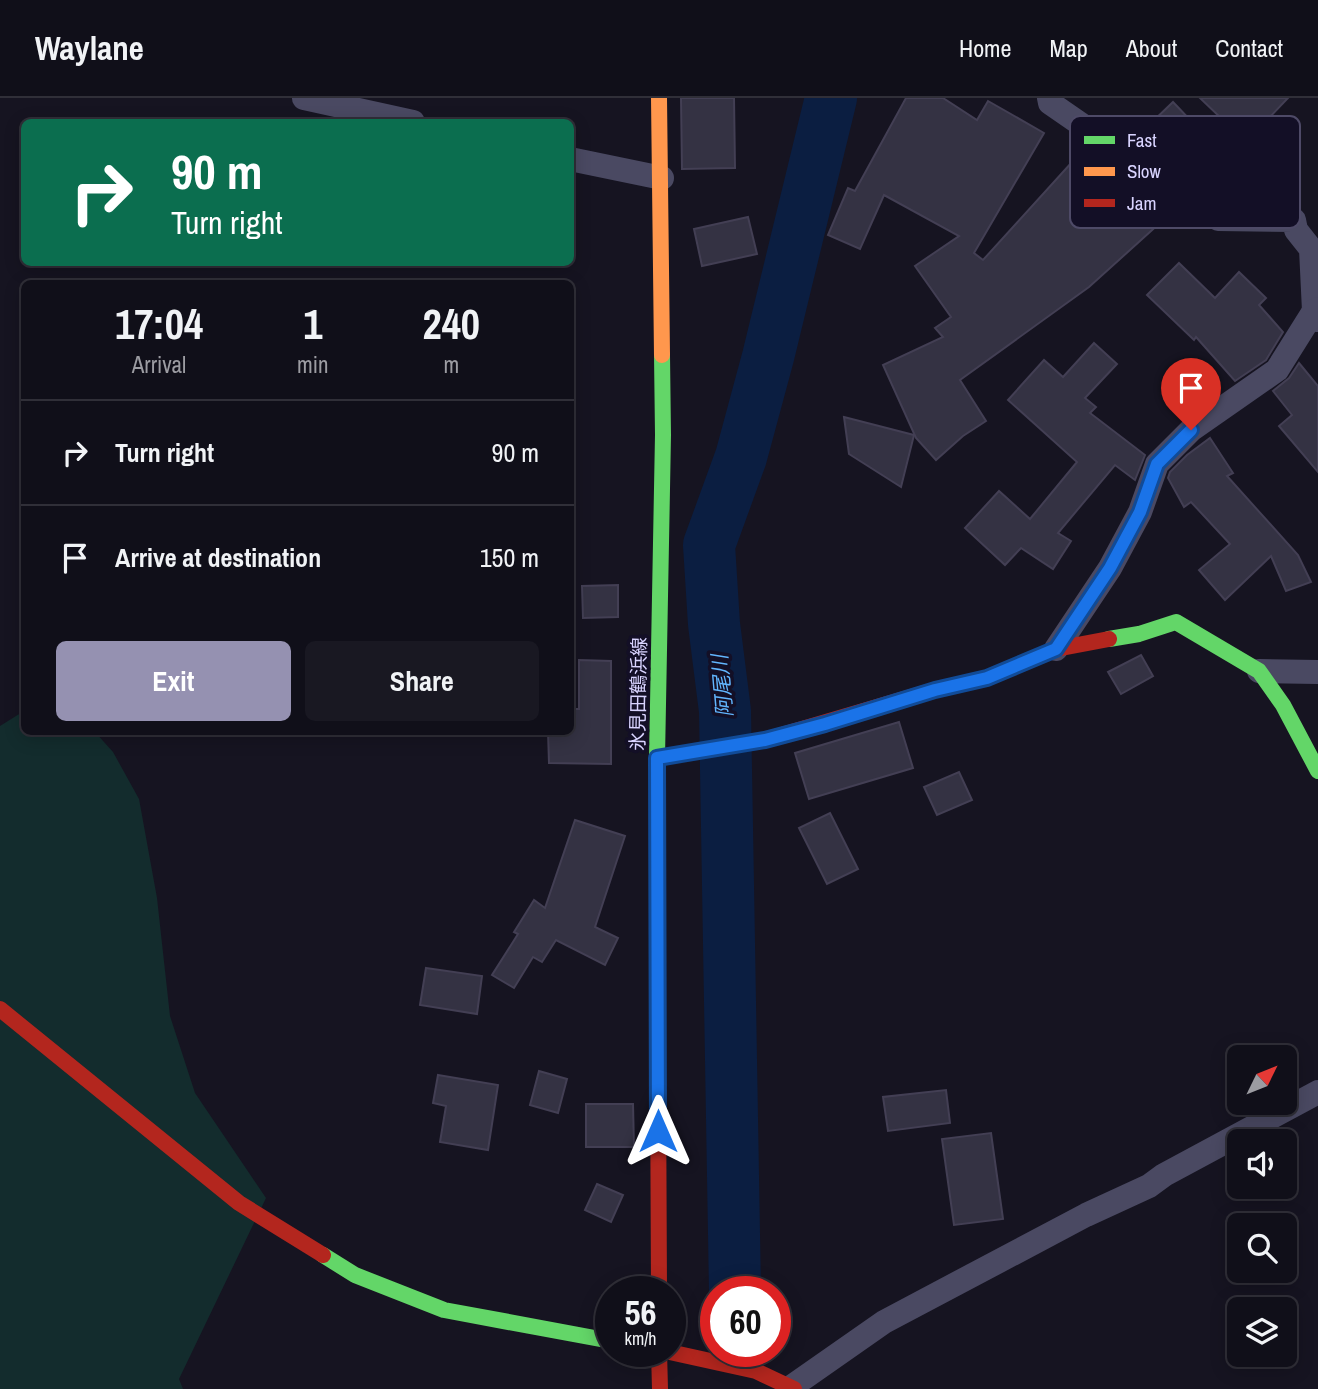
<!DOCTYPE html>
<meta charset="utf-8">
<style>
:root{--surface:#100f19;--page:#191822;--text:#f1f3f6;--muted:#9c9ca2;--line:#302f38;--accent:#9591b1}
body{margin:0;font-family:"Archivo Narrow","Noto Sans JP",sans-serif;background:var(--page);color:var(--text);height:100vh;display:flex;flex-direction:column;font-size:26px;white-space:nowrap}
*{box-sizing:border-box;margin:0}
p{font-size:23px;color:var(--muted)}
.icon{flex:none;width:38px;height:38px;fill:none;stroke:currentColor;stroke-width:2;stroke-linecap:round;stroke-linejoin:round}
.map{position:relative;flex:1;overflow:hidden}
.details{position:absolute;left:21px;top:182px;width:553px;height:455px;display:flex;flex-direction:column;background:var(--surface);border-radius:10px;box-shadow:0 4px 18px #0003,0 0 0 2px var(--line)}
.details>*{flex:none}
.banner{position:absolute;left:21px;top:21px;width:553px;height:147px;border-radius:10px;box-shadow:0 4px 18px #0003,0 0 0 2px var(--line);background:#0b6e4f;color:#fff;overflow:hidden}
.needle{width:46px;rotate:47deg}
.buttons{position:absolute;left:1227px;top:947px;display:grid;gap:14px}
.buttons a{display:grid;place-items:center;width:70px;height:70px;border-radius:10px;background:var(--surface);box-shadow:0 4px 18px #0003,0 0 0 2px var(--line);font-size:35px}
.speed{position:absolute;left:595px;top:1178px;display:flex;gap:14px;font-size:35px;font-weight:700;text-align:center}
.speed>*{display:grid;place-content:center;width:91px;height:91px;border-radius:50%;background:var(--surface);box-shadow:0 4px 18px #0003,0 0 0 2px var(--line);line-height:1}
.speed small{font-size:18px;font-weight:400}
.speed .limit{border:10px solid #d22;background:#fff;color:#111}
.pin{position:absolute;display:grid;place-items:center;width:60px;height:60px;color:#fff;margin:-72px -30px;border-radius:50% 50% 50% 0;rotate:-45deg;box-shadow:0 0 7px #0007}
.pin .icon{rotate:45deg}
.me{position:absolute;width:77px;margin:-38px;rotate:0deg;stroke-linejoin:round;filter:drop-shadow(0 0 5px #0008)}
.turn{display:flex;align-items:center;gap:24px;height:147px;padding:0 35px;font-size:32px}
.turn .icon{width:91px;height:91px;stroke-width:2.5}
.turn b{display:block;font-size:49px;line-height:60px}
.eta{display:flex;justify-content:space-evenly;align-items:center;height:119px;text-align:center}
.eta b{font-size:42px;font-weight:700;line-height:49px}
.button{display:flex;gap:14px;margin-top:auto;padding:14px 35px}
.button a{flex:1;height:80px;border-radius:10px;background:var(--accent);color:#fff;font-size:28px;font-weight:700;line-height:80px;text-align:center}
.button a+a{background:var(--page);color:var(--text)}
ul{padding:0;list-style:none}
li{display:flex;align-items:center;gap:21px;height:105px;padding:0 35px;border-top:2px solid var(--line)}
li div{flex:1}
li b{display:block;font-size:26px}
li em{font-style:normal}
header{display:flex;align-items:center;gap:42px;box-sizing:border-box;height:98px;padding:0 35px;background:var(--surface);border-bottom:2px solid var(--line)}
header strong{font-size:33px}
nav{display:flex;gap:38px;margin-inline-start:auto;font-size:24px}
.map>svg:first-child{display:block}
</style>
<header>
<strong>Waylane</strong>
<nav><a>Home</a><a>Map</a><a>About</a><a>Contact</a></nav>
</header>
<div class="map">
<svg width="1318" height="1291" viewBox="0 0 1318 1291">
<rect width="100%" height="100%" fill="#161421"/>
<polygon fill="#132c2d" points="24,613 24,634 95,634 113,654 139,701 157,800 170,918 195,995 266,1100 179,1281 183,1291 0,1291 0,628"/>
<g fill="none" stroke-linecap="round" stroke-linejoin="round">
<polyline stroke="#0b1e41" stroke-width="52" points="735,1194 725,613 714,526 709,447 741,359 768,259 831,0"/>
</g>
<g fill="#343243" stroke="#433f54" stroke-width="2">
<polygon points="681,0 734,0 735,70 682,71"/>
<polygon points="906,0 943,0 977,22 988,3 1044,35 974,155 983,162 1073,63 1091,79 1102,67 1161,124 1089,189 960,282 986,323 963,338 936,362 916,340 883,267 943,239 935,230 951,219 915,168 959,138 884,97 860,151 828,137 848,90 855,93"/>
<polygon points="1200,0 1288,0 1246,44"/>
<polygon points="1173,4 1193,25 1170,48 1149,27"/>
<polygon points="748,119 757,156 702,168 694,131"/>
<polygon points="1179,165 1215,200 1239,174 1266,200 1259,207 1283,234 1266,262 1235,283 1196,239 1194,242 1147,197"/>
<polygon points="1094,245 1117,266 1085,300 1096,309 1090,315 1145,357 1135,382 1115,367 1058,435 1071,443 1053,471 1021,450 1005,467 965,430 999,393 1030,421 1077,364 1008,302 1044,262 1063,279"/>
<polygon points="1299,265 1318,288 1318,374 1279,328 1292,317 1273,293 1289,280"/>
<polygon points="844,319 914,337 901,389 849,356"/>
<polygon points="1210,340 1233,375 1227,378 1298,457 1311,484 1286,493 1271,458 1225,502 1199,472 1230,446 1191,404 1184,409 1168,380 1170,374 1187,357"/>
<polygon points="618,487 618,519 583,520 582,488"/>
<polygon points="1141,557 1153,578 1121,596 1108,574"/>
<polygon points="579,562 611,563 611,666 549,665 548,634 570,634 570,611 579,611"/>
<polygon points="899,624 913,670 809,701 795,655"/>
<polygon points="959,674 972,702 937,717 924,689"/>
<polygon points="830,715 858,771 827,786 799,730"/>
<polygon points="575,722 625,738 595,829 618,840 605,867 556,842 542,864 533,859 514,890 492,877 518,836 514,834 534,802 545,810"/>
<polygon points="426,870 482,878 477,916 420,907"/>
<polygon points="539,973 567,981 558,1015 530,1007"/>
<polygon points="438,977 498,987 488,1052 440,1044 446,1008 433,1005"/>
<polygon points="946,992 950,1025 888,1033 883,999"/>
<polygon points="586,1006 633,1006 634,1049 586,1049"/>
<polygon points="991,1035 1003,1121 954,1127 942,1041"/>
<polygon points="597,1086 623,1097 611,1124 585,1112"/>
</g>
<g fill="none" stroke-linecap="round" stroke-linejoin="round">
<g stroke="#4a4962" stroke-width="24">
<polyline points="304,0 413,24"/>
<polyline points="1049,0 1050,5 1218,121 1294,122 1296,132 1311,151 1314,213 1318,222"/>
<polyline points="570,61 662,80"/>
<polyline points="1056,551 1110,470 1140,414 1157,366 1191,332 1277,272 1314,213 1318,211"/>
<polyline points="1259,573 1318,574"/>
<polyline points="791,1289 884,1224 1086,1117 1149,1088 1164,1077 1318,994"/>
</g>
<g stroke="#63d668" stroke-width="16">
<polyline points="1109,541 1139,536 1176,524 1259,573 1283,607 1318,673"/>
<polyline points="658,972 657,660 663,337 662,257"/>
<polyline points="323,1157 355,1177 444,1212 611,1243"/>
</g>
<polyline stroke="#ff974d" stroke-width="16" points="659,0 662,257"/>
<g stroke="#b3261e" stroke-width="16">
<polyline points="657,660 765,642 935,592 987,580 1056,551 1109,541"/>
<polyline points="0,911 239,1105 323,1157"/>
<polyline points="658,972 659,1194"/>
<polyline points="659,1253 660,1291"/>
<polyline points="665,1253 756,1273 794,1291"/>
</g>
</g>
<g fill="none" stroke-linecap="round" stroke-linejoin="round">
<defs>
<polyline id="route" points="658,1033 657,660 765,642 825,626 935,592 987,580 1056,551 1110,470 1140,414 1157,366 1191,332"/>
</defs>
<use href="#route" stroke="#114b97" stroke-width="18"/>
<use href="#route" stroke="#1a73e8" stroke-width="12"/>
</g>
<g text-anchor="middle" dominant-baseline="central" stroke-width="7" stroke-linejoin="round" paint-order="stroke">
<g font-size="19" fill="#d9d4ff" stroke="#130f26">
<text transform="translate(638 596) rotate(-89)">氷見田鶴浜線</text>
</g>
<g font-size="21" font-style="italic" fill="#62b6ff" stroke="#130f26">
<text transform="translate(722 588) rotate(-95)">阿尾川</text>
</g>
</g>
<rect x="1070" y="18" width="230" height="112" rx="10" fill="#130f26" stroke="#4e4a67" stroke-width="2"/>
<rect x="1084" y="38" width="31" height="8" fill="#63d668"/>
<rect x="1084" y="69" width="31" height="9" fill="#ff974d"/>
<rect x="1084" y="101" width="31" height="8" fill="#b3261e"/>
<g font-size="19" fill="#d9d4ff">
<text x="1127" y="49">Fast</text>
<text x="1127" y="80">Slow</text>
<text x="1127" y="112">Jam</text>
</g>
</svg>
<div class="buttons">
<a><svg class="needle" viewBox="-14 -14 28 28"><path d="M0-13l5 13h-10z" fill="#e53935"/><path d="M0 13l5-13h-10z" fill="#9c9ca2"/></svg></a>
<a><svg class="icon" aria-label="sound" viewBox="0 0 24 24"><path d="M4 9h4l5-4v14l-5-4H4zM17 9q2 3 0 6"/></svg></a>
<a><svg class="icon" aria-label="search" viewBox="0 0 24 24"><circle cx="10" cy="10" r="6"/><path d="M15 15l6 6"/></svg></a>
<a><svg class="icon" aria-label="layers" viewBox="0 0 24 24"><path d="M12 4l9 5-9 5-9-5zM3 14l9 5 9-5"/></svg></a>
</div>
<div class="speed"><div>56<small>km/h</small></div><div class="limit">60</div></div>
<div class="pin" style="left:1191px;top:332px;background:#d93025"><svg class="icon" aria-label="arrive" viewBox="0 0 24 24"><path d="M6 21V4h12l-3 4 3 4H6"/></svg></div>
<svg class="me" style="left:658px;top:1033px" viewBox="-20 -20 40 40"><path d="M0-17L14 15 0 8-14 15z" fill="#1a73e8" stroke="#fff" stroke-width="4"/></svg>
<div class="banner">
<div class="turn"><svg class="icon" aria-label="right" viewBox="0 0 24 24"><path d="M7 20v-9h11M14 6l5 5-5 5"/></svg><div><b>90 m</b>Turn right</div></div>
</div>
<section class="details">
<div class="eta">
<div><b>17:04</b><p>Arrival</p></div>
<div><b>1</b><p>min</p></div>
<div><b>240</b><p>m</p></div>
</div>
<ul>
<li><svg class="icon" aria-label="right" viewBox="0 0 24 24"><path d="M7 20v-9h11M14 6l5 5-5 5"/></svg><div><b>Turn right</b></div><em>90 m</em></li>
<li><svg class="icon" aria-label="arrive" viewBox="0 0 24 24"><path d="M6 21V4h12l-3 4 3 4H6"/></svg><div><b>Arrive at destination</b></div><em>150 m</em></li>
</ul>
<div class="button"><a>Exit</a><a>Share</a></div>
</section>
</div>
